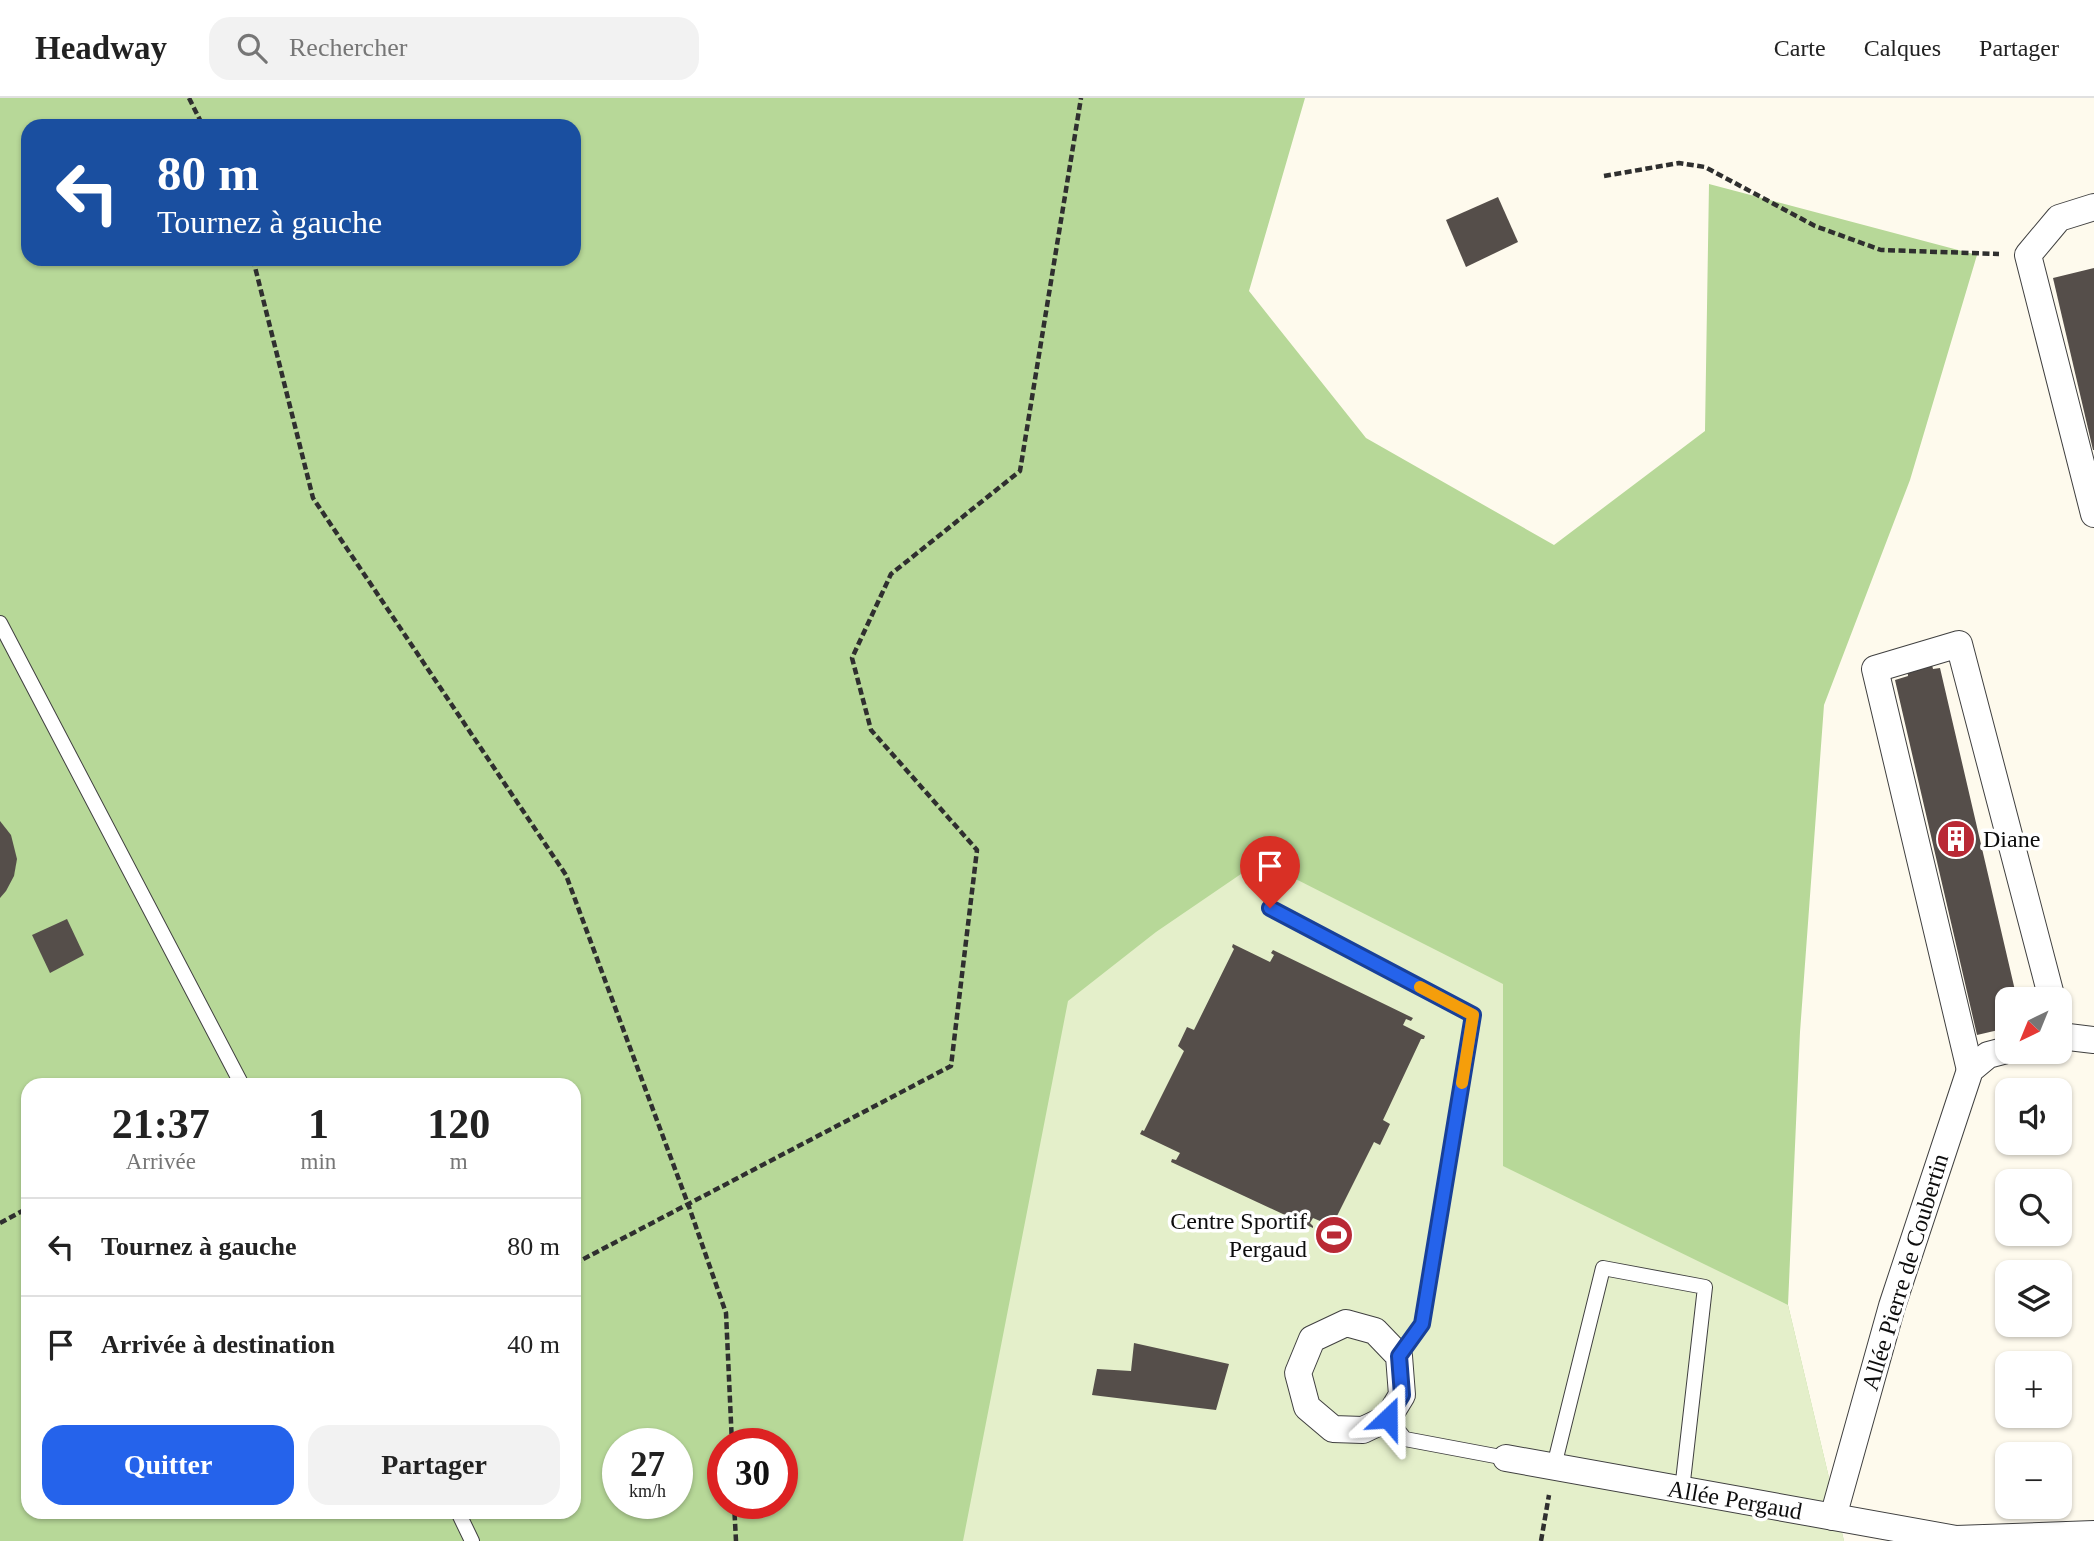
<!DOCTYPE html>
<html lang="fr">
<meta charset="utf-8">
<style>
:root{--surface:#fff;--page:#f2f2f2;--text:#222;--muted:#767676;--line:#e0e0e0;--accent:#2563eb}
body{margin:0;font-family:Georgia,serif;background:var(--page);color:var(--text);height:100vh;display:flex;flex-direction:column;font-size:26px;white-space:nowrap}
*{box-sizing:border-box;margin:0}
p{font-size:23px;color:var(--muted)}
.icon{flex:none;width:38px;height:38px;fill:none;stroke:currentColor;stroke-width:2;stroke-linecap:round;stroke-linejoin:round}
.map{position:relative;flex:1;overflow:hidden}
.panel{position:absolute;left:21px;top:980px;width:560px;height:441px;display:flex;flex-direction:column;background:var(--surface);border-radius:21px;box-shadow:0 2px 5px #0004}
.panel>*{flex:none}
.guide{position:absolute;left:21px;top:21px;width:560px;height:147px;border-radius:21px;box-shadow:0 2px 5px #0004;background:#1a4fa0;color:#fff;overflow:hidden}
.needle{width:46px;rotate:223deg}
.controls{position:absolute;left:1995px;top:889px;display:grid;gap:14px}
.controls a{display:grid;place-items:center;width:77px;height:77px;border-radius:14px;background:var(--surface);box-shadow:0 2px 5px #0004;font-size:35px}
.speed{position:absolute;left:602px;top:1330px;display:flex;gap:14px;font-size:35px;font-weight:700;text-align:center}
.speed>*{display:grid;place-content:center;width:91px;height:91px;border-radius:50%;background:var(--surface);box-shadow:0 2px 5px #0004;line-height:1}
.speed small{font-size:18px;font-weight:400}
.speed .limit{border:10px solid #d22;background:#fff;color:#111}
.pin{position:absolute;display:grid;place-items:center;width:60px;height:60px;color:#fff;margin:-72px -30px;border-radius:50% 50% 50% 0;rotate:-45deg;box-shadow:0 0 7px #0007}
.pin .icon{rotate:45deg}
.me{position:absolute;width:77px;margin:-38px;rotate:23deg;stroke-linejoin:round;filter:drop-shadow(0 0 5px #0008)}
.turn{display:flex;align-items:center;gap:24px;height:147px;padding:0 21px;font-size:32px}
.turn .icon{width:91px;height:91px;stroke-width:2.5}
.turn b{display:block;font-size:49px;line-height:60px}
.eta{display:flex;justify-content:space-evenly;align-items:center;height:119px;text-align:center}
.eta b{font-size:42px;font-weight:600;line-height:49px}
.button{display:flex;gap:14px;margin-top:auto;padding:14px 21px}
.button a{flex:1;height:80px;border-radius:21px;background:var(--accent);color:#fff;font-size:28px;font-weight:600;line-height:80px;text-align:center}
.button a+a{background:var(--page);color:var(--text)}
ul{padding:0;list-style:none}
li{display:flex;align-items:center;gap:21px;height:98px;padding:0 21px;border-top:2px solid var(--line)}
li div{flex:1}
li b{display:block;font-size:26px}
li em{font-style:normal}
header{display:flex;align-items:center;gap:42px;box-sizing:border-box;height:98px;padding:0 35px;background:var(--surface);border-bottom:2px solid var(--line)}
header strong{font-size:33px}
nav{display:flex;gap:38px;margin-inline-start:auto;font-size:24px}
.search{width:490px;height:63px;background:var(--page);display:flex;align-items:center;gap:18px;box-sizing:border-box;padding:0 24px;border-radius:21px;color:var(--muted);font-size:26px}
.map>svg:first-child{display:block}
</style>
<header>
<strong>Headway</strong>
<div class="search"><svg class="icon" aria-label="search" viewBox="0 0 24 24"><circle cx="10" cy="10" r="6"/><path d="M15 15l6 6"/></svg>Rechercher</div>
<nav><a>Carte</a><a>Calques</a><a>Partager</a></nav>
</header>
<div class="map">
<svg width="2094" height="1443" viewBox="0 0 2094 1443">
<rect width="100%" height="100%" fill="#fefaed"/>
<path fill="#b7d898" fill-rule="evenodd" d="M0,0H1305L1249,193L1366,340L1554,447L1705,333L1709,86L1977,157L1910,382L1824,607L1800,934L1788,1207L1844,1443H0ZM28,28H574V161H28ZM28,987H574V1414H28ZM618,1346H677V1405H618ZM723,1346H782V1405H723Z"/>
<polygon fill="#e4efca" points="1260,763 1503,886 1503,1068 1788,1207 1844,1443 963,1443 1068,903 1156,834"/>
<g fill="#554e4a">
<polygon points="1498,99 1518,144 1466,169 1446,122"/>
<polygon points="2094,170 2094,352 2093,352 2053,180"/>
<polygon points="1931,563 1933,571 1940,570 2017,901 2007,901 2007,930 1977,937 1895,582 1908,578 1907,569"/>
<polygon points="0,723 11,737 17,761 14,778 6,793 0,800"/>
<polygon points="67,821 84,857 50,875 32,837"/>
<polygon points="1233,846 1270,864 1274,857 1271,855 1273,852 1413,920 1411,923 1406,921 1403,927 1425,938 1424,941 1421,941 1383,1022 1390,1026 1380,1047 1374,1044 1334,1124 1337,1126 1334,1129 1313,1120 1310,1125 1313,1128 1313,1130 1171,1064 1172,1061 1176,1062 1180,1055 1140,1036 1142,1032 1144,1033 1184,953 1178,948 1187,929 1194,932 1234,851 1232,849"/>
<polygon points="1134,1245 1229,1266 1216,1312 1092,1297 1097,1271 1131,1273"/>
</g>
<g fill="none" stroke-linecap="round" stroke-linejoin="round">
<defs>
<g id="lane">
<polyline points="0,525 242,987"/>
<polyline points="1270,810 1473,917 1422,1226 1399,1258"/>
<polyline points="1388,1320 1405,1341 1506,1360"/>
<polyline points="1554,1368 1603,1170 1705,1189 1682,1392"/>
<polyline points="458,1414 472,1443"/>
</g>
<g id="street">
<polyline points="2094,109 2059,120 2028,157 2094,416"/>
<polyline points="2060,938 2094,942"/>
<polyline points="1970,972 1875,571 1959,546 2052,901"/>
<polygon points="1346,1225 1375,1233 1399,1258 1402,1297 1388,1320 1363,1332 1333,1331 1307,1309 1298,1275 1312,1241"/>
<polyline points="1506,1360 1956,1441 2094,1436"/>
<polyline points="1833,1419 1892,1208 1970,972 1988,957 2007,952"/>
</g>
</defs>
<use href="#lane" stroke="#404040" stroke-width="16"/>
<use href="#street" stroke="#404040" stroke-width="28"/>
<g stroke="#2f2f2f" stroke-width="4.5" stroke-dasharray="7 3.5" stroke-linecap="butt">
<polyline points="189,0 203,28"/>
<polyline points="1604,78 1679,65 1705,69 1815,128 1881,152 1999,156"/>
<polyline points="253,161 313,400 566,777 688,1106 726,1215 732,1346"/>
<polyline points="0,1125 28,1110"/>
<polyline points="574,1166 951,968 977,752 871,632 852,560 891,476 1020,373 1081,0"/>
<polyline points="734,1405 736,1443"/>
<polyline points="1541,1443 1549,1397"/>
</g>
<use href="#lane" stroke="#fff" stroke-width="14"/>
<use href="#street" stroke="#fff" stroke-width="26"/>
</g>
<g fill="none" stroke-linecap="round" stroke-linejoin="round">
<defs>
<polyline id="route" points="1270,810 1473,917 1422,1226 1399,1258 1402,1297 1388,1320"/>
</defs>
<use href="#route" stroke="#184099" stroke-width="18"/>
<use href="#route" stroke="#2563eb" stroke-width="12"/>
<polyline stroke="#f59e0b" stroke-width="12" points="1420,889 1473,917 1462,985"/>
</g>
<defs>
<symbol id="building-disc" viewBox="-11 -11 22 22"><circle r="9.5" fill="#b92935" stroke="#fff"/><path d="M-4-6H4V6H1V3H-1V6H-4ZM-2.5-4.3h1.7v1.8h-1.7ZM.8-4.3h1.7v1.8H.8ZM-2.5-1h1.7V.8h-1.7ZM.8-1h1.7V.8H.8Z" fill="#fff"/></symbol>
<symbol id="stadium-disc" viewBox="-11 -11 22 22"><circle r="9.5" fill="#b92935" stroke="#fff"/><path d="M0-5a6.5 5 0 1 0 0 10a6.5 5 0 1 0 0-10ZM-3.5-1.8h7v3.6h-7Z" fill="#fff"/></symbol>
</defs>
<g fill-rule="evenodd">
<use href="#building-disc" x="1934" y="719" width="44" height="44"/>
<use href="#stadium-disc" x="1312" y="1115" width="44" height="44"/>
</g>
<g text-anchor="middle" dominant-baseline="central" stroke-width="7" stroke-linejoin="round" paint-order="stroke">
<g font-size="24" fill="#0d0d0d" stroke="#fff" text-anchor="start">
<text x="1983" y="741">Diane</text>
<text x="1307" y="1123" text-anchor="end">Centre Sportif<tspan x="1307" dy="28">Pergaud</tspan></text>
</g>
<g font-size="24" fill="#0d0d0d" stroke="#fff">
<text transform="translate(1905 1174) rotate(-73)">Allée Pierre de Coubertin</text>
<text transform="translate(1735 1402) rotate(10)">Allée Pergaud</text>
</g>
</g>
</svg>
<div class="controls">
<a><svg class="needle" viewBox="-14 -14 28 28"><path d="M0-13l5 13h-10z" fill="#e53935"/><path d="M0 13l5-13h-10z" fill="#767676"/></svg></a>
<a><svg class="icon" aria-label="sound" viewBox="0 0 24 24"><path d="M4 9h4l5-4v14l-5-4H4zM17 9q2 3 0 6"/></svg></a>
<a><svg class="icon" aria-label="search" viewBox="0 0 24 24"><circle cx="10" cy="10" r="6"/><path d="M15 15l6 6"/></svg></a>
<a><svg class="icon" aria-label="layers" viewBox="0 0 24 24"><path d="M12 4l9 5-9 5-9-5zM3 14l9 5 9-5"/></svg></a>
<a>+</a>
<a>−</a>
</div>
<div class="speed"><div>27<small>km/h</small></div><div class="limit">30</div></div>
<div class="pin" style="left:1270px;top:810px;background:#d93025"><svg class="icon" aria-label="arrive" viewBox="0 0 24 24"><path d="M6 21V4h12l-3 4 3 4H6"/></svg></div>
<svg class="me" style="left:1388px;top:1320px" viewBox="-20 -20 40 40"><path d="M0-17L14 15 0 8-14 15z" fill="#2563eb" stroke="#fff" stroke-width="4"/></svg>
<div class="guide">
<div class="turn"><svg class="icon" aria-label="left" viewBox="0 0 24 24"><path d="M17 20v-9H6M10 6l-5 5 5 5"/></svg><div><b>80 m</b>Tournez à gauche</div></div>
</div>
<section class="panel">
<div class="eta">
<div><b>21:37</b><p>Arrivée</p></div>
<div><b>1</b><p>min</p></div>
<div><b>120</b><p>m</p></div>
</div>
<ul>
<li><svg class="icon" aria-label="left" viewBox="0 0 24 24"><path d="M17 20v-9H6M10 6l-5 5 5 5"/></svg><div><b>Tournez à gauche</b></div><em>80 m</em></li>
<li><svg class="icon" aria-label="arrive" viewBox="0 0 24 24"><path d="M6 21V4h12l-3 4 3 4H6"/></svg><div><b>Arrivée à destination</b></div><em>40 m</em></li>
</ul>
<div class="button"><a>Quitter</a><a>Partager</a></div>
</section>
</div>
